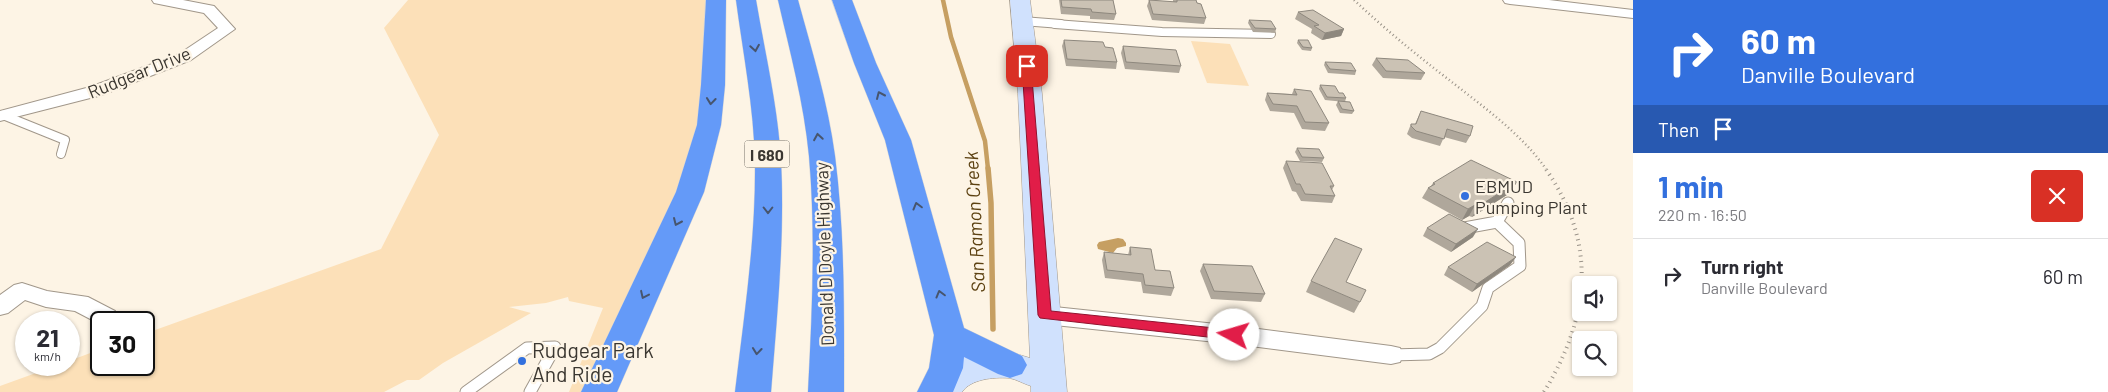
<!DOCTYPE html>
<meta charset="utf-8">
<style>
:root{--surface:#fff;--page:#f7f7f7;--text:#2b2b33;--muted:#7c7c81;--line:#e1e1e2;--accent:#3370de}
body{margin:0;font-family:Barlow,sans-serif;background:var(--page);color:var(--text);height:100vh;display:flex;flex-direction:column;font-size:19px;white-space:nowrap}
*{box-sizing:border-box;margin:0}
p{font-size:16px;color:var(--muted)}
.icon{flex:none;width:28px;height:28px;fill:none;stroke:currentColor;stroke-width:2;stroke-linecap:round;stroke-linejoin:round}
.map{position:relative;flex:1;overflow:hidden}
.panel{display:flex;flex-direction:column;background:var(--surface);width:475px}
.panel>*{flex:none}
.hud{background:#3370de;color:#fff;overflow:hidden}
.buttons{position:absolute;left:1572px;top:276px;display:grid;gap:10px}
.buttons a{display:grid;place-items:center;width:45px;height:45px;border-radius:5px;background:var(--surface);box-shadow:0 1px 4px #0004;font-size:25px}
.speed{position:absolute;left:15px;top:311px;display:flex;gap:10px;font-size:25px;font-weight:700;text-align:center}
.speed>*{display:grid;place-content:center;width:65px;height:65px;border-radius:50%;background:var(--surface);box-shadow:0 1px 4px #0004;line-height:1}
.speed small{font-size:12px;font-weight:400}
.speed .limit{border:2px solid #111;border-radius:8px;background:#fff;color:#111}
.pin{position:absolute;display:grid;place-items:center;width:42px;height:42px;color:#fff;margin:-21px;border-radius:10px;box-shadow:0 2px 8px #0006}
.me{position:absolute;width:55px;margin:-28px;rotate:276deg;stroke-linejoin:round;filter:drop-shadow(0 0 4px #0008)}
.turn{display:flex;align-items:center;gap:18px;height:105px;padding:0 25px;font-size:22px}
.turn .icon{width:65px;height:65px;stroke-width:2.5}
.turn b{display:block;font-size:35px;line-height:42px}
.then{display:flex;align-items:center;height:48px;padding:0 25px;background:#0003;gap:10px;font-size:19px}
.round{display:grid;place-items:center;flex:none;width:52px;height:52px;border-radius:5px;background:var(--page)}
.summary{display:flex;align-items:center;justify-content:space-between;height:85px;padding:0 25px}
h1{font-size:30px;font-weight:700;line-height:38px;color:var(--accent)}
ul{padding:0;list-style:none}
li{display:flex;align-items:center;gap:15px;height:75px;padding:0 25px;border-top:1px solid var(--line)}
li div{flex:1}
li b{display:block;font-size:19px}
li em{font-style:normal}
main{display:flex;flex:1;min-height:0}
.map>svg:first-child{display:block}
</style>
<main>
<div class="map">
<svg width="1633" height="392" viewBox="0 0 1633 392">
<rect width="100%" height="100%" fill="#fdf4e5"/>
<g fill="#fce0b8">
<polygon points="408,0 716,0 709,125 599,392 569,392 603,308 569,301 568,297 546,303 509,307 531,313 443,363 419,380 407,380 384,392 0,392 0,386 58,365 69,365 69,361 101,349 101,365 144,365 144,334 381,249 439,135 384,28"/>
<polygon points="1191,41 1230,44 1249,86 1207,83"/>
</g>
<polygon fill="#c69f62" points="1118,238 1123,239 1126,243 1126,246 1117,248 1113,253 1098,249 1097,245 1099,242"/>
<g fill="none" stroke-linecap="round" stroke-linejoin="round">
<polyline stroke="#c69f62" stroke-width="4.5" points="943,0 951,37 985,141 988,169"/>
<polyline stroke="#c69f62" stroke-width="5.5" points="988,168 991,203 993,329"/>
<defs>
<g id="service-far1">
<polyline points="1022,21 1061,24"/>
<polyline points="1055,24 1162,32 1271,34"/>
<polyline points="3,115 65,140 61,154"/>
</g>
<g id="service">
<polyline points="1459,229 1497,222 1508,203"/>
<polyline points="1391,355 1429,354 1440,348 1482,306 1488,288 1520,266 1519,243 1497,222"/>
<polyline points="466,392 527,348 555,347 530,392"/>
</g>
<g id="minor">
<polygon points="152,0 183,0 214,6 235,29 191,60 102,95 0,121 0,111 90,87 179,54 218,28 204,13 154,3"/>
<polygon points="1503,0 1549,0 1633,10 1633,18 1510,4 1505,3"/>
<polygon points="22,283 47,291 88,297 115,311 120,322 101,322 101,329 96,322 75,311 46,307 25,300 8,313 0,315 0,295 14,285"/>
<polygon points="1045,306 1235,326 1391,346 1400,348 1403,355 1400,362 1391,364 1235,344 1045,324 1037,321 1033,315 1037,309"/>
</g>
<path id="secondary" d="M1010,0H1030L1042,94L1067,392H1031V386C1024,384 1016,379 1009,378C993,377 971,379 962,392H924L942,366L969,355L1010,352L1030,358L1018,94Z"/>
<g id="motorway">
<polygon points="706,0 726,0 725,85 721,125 704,192 617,392 581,392 676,192 697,125 701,85"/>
<path d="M736,0H756C765,53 778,107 781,161C785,238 777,315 771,392H735C744,316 756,239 755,162C754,108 743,53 736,0Z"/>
<path d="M778,0H798C812,51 828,103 835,156C845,234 844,313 844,392H808C812,314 816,235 809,156C804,103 790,52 778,0Z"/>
<polygon points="832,0 852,0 876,63 911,140 964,328 1022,356 1027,365 1022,374 1010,378 998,374 964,357 963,368 953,392 917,392 929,368 934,335 885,140 854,63"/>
</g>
</defs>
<use href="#service-far1" stroke="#a1978a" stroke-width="10"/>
<use href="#service" stroke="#a1978a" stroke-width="13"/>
<use href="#minor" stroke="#a1978a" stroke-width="2"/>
<use href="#secondary" stroke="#a1978a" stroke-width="1"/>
<use href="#motorway" stroke="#d8d7d6" stroke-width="1"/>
<path stroke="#999288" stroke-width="2.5" stroke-dasharray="1 3" stroke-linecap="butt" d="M1354,0C1384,28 1415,54 1448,79C1482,106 1521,133 1546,169"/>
<path stroke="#999288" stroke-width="4" stroke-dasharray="1 4.5" stroke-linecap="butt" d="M1544,392C1590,317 1598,243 1545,168"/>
<use href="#service-far1" stroke="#fff" stroke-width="8"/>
<use href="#service" stroke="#fff" stroke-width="11"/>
<use href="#minor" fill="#fff" fill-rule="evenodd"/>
<use href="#secondary" fill="#d0e1fd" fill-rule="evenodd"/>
<use href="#motorway" fill="#649af8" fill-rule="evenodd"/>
</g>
<g fill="#afa79b">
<polygon points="1059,0 1113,0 1116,14 1114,20 1090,19 1090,16 1061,14"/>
<polygon points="1149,0 1173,2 1173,0 1196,0 1197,3 1206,18 1204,24 1152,20 1147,6"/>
<polygon points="1298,12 1344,29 1341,36 1322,40 1311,33 1312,29 1295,19"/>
<polygon points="1249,20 1276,29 1275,33 1253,32 1248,23"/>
<polygon points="1064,40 1105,47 1117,62 1116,69 1066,66 1062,46"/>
<polygon points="1298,40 1312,48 1311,51 1302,50 1297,43"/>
<polygon points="1123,46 1181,66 1179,73 1125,69 1121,53"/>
<polygon points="1376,58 1425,73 1421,80 1383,78 1372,65"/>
<polygon points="1325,62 1356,71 1355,75 1328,73 1324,65"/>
<polygon points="1320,85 1339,93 1346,98 1345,102 1325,100 1319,89"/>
<polygon points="1294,89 1329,123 1325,131 1302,129 1294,113 1270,111 1265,100 1267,93 1292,94"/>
<polygon points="1338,101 1354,111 1352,114 1340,113 1336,105"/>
<polygon points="1421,111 1470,136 1466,143 1444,137 1440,146 1412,138 1407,134 1411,124 1415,124"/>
<polygon points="1297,148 1324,158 1322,162 1300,161 1295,152"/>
<polygon points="1286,161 1334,186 1332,190 1335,196 1332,203 1301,201 1296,192 1292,191 1283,168"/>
<polygon points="1517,182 1510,193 1472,217 1469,216 1462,220 1422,198 1428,188 1431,186 1433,183"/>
<polygon points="1427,228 1473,237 1451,252 1423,236"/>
<polygon points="1130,247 1174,288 1171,296 1143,293 1141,282 1105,278 1102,260 1104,252 1128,255"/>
<polygon points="1516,257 1510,265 1472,292 1444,275 1448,267"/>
<polygon points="1203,264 1265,294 1261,302 1211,299 1200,271"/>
<polygon points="1311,281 1360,302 1354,313 1306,292"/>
</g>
<g fill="#8e887e">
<polygon points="1344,29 1341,36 1322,40 1325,33"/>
<polygon points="1517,182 1510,193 1472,217 1479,206"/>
<polygon points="1475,205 1469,216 1462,220 1468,209"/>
<polygon points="1478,229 1473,237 1451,252 1456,244"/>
<polygon points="1516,257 1510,265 1472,292 1477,284"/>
</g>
<g fill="#cbc2b4" stroke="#8e887e">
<polygon points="1061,0 1113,0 1116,14 1092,12 1091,9 1062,7"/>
<polygon points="1149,0 1177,2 1177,0 1196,0 1197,3 1201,4 1206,18 1153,14"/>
<polygon points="1313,10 1344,29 1325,33 1314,26 1319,25 1298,12"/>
<polygon points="1249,20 1271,21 1276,29 1255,28"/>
<polygon points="1064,40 1103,42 1105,47 1113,48 1117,62 1067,59"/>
<polygon points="1298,40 1308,40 1312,48 1303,47"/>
<polygon points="1123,46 1176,50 1181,66 1126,62"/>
<polygon points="1376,58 1408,60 1425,73 1386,71"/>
<polygon points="1325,62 1351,63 1356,71 1330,69"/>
<polygon points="1320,85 1335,86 1339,93 1343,93 1346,98 1327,97"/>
<polygon points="1294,89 1311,91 1329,123 1305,122 1297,106 1273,104 1267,93 1297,95"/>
<polygon points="1338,101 1350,102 1354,111 1342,109"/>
<polygon points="1421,111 1473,126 1470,136 1447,129 1444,139 1416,131 1411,126 1411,124 1416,124"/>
<polygon points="1297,148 1319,149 1324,158 1302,157"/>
<polygon points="1471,160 1517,182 1479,206 1475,205 1468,209 1428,188 1435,184 1433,183"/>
<polygon points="1286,161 1322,163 1334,186 1330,186 1335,196 1305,194 1300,184 1296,184"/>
<polygon points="1449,214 1478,229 1456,244 1427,228"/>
<polygon points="1335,238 1362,249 1346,282 1366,290 1360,302 1311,281"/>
<polygon points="1487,242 1516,257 1477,284 1448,267"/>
<polygon points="1130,247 1151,249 1155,270 1170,271 1174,288 1145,285 1143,274 1107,270 1104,252 1131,255"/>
<polygon points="1203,264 1252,266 1265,294 1214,291"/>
</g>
<defs><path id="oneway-chevron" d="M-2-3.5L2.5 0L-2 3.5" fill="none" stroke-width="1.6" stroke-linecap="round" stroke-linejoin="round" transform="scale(1.25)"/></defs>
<g stroke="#47556d">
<use href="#oneway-chevron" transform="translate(755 48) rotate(81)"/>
<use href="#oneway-chevron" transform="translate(880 95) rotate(-114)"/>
<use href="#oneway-chevron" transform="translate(711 101) rotate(96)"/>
<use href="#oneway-chevron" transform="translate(818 137) rotate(-99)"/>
<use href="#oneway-chevron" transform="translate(917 206) rotate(-105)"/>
<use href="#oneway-chevron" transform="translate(768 210) rotate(90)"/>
<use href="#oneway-chevron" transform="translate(677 222) rotate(114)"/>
<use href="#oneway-chevron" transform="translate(940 294) rotate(-105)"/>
<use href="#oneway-chevron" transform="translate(644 295) rotate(115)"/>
<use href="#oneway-chevron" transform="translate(757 351) rotate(96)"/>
</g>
<polygon fill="#e11d48" stroke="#92132f" points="1027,63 1031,66 1051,311 1234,330 1239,331 1241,335 1239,338 1234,340 1040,318 1038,315 1022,66"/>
<g fill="#3370de" stroke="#fdf4e5" stroke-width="2">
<circle cx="1465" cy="196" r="5"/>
<circle cx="522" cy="361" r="5"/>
</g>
<g text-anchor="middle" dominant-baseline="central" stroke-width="4.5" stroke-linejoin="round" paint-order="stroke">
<rect fill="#fdf4e5" stroke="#757067" stroke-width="1" x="744.5" y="140.5" width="45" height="27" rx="4"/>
<g font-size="16" font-weight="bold" fill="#3b3731">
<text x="767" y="154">I 680</text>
</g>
<g font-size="18" fill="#3b3731" stroke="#fdf4e5">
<text transform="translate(139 72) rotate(-22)">Rudgear Drive</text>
<text transform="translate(824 254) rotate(-92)">Donald D Doyle Highway</text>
</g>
<g font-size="18" fill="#3b3731" stroke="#fdf4e5" text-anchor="start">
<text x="1475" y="186">EBMUD<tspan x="1475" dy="21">Pumping Plant</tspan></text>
</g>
<g font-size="19" font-style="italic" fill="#5c4111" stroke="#fdf4e5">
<text transform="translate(974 222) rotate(-93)">San Ramon Creek</text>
</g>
<g font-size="21" fill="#3b3731" stroke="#fdf4e5" text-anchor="start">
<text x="532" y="349">Rudgear Park<tspan x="532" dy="24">And Ride</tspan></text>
</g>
</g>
</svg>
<div class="buttons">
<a><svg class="icon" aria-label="sound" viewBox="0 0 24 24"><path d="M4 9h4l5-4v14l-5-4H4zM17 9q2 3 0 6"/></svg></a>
<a><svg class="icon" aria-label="search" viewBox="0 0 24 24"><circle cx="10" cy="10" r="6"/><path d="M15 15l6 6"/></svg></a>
</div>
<div class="speed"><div>21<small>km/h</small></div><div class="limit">30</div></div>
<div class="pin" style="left:1027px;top:66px;background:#d93025"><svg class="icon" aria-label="arrive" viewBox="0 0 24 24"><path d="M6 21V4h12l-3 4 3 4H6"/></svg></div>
<svg class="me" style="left:1234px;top:335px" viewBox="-20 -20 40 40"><circle r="19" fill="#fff"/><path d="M0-13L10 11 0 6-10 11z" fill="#e11d48"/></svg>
</div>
<section class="panel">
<div class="hud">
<div class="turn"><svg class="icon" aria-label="right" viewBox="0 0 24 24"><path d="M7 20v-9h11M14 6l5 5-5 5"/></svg><div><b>60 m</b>Danville Boulevard</div></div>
<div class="then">Then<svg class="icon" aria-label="arrive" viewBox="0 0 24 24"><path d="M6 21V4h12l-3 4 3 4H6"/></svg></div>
</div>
<div class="summary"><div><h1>1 min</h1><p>220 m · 16:50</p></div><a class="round" style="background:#d93025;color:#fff"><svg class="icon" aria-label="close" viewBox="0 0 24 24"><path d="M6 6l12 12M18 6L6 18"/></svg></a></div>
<ul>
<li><svg class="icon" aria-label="right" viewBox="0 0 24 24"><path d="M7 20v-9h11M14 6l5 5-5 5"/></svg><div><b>Turn right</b><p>Danville Boulevard</p></div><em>60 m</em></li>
</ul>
</section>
</main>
